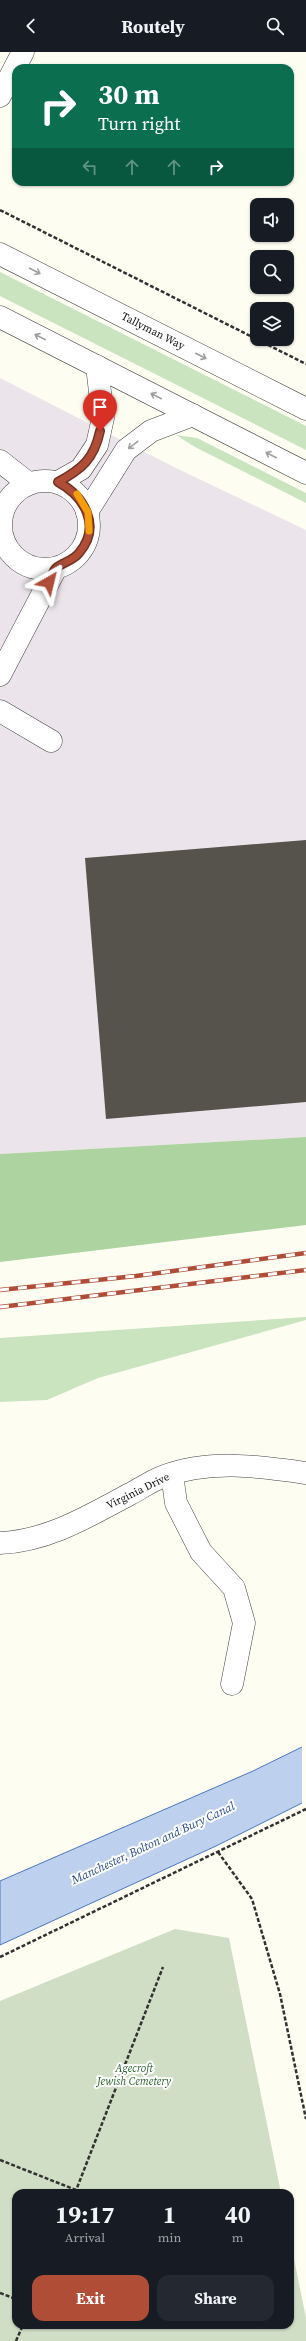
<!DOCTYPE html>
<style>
:root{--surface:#171b24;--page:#242831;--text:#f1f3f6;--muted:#9ea1a6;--accent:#af4d37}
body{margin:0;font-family:"Source Serif 4",serif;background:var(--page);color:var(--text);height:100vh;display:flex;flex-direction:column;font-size:15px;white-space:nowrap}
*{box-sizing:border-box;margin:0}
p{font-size:13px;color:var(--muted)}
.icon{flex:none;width:22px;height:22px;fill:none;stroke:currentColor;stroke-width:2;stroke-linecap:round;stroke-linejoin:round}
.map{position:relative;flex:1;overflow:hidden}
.drawer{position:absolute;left:12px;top:2137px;width:282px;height:140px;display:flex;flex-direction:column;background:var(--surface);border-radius:12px;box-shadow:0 1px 3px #0004}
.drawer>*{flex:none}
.top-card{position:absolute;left:12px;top:12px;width:282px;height:122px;border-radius:12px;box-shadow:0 1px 3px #0004;background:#0b6e4f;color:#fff;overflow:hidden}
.buttons{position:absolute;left:250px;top:146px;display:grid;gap:8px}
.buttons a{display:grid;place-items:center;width:44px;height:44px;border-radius:8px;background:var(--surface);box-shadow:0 1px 3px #0004;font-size:20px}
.pin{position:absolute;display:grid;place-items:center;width:34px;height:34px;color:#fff;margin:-41px -17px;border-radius:50% 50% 50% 0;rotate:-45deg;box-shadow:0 0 4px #0007}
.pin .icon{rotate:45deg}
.me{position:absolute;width:44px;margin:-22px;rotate:37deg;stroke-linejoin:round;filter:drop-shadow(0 0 3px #0008)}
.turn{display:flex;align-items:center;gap:14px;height:84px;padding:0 20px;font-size:18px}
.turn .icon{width:52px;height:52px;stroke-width:2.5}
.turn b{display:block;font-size:28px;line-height:34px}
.lanes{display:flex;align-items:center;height:38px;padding:0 20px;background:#0003;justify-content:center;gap:20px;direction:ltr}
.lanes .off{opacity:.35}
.eta{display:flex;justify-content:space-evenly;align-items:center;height:68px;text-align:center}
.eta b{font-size:24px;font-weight:700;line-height:28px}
.action{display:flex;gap:8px;margin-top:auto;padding:8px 20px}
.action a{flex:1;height:46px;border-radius:12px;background:var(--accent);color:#fff;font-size:16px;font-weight:700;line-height:46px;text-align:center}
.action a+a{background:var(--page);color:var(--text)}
header{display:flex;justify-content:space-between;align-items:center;height:52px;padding:0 20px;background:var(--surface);font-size:18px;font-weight:700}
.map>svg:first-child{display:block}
</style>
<header><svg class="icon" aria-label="back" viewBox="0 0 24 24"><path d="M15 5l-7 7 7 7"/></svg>Routely<svg class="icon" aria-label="search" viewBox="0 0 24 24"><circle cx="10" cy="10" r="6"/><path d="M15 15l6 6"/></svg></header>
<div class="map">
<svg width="306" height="2289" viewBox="0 0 306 2289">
<rect width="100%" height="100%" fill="#fdfdf2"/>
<polygon fill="#ece4eb" points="0,326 176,416 306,478 306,1085 0,1102"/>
<g fill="#cae4bf">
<polygon points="0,220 306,374 306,398 0,244"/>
<polygon points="176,383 197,386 306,441 306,451 195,395"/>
<polygon points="306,1265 306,1268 98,1326 47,1348 0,1350 0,1286"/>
</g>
<polygon fill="#acd3a0" points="306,1085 306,1173 0,1210 0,1102"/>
<polygon fill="#d0dec5" points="175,1877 229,1886 281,2141 16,2141 16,2273 290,2273 290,2187 306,2266 306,2289 0,2289 0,1949"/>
<polygon fill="#bdd1ef" stroke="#4c76bd" points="306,1693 306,1749 216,1794 0,1893 0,1829 253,1719"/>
<polygon fill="#fdfdf2" points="306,1691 306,1752 302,1754 302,1692"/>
<polygon fill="#56524c" points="306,788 306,1050 106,1067 85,806"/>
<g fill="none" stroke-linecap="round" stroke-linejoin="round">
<defs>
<g id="minor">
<polyline points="0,44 23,0"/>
<polyline points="0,202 306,357"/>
<polyline points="0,265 306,421"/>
<polyline points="0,409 28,431"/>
<circle cx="45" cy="473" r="44"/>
<polyline points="58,430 81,417 97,393 103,366 97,314"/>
<polyline points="87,460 126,398 151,379 193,363"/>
<polyline points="0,623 56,516"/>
<polyline points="0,659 51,689"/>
<polyline points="172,1422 176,1451 201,1500 234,1536 244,1571 232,1632"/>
<path d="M0,1491C48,1489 89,1464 130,1442C140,1437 151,1429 162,1425C208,1407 258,1414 306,1421"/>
</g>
</defs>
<use href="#minor" stroke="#424242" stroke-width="23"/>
<g stroke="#313131" stroke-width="2.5" stroke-dasharray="4 2" stroke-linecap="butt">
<polyline points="0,158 306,312"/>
<polyline points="218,1800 252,1847 280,1942 306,2067"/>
<polyline points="0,1905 306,1757"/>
<polyline points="0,2108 76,2138"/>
<polyline points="75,2141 163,1915"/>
<polyline points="0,2241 16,2247"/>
<polyline points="16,2289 23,2273"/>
</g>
<use href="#minor" stroke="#fff" stroke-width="22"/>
<defs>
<g id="rail">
<polyline points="0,1238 136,1224 306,1201"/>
<polyline points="0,1255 306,1218"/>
</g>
</defs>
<use href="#rail" stroke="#af4d37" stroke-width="4.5"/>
<use href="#rail" stroke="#fff" stroke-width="3" stroke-dasharray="9" stroke-linecap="butt"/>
</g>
<defs><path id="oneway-shaft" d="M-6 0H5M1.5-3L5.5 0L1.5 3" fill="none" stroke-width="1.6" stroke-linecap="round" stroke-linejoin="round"/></defs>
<g stroke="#9f9f9f">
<use href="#oneway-shaft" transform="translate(35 219) rotate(27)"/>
<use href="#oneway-shaft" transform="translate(40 285) rotate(-153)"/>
<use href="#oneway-shaft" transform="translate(201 304) rotate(27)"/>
<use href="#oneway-shaft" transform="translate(156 344) rotate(-153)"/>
<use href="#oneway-shaft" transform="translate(133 393) rotate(142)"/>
<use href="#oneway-shaft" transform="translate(271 403) rotate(-153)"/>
</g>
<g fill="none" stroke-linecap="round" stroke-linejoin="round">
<defs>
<path id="route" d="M49,530C51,526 53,519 56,516C63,510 73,509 79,501C102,474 84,444 58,430C82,417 94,407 100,379"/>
</defs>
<use href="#route" stroke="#723224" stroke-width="10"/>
<use href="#route" stroke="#af4d37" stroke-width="7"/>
<polyline stroke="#f59e0b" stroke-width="7" points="77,442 88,460 89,479"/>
</g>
<g text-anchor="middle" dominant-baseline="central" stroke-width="4" stroke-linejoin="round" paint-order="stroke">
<g font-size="11" fill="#0f0f0f" stroke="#fff">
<text transform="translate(153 279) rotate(27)">Tallyman Way</text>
<text transform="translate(138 1439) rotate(-26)">Virginia Drive</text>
</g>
<g font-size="11" font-style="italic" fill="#265f28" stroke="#fff">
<text x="134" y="2016">Agecroft<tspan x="134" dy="13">Jewish Cemetery</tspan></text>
</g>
<g font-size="12" font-style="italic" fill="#264a92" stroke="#fff">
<text transform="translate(153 1791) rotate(-25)">Manchester, Bolton and Bury Canal</text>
</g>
</g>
</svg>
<div class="buttons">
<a><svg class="icon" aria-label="sound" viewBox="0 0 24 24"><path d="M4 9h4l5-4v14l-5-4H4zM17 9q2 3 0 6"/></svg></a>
<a><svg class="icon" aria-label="search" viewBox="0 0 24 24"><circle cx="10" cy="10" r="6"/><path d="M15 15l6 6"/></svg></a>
<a><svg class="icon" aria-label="layers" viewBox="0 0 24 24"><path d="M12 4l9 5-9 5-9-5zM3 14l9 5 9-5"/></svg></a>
</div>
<div class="pin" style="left:100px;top:379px;background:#d93025"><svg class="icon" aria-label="arrive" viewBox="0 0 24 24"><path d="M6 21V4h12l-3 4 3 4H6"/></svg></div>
<svg class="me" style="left:49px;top:530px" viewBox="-20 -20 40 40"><path d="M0-17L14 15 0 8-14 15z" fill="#af4d37" stroke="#fff" stroke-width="4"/></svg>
<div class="top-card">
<div class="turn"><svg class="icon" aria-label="right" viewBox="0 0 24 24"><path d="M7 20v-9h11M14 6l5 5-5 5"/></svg><div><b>30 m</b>Turn right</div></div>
<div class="lanes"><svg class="icon off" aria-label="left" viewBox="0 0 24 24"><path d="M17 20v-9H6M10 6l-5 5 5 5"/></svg><svg class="icon off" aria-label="ahead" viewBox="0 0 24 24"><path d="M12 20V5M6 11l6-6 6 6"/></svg><svg class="icon off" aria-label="ahead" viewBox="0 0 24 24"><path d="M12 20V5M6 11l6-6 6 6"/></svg><svg class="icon" aria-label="right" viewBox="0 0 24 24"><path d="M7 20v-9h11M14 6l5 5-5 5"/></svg></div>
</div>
<section class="drawer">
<div class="eta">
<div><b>19:17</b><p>Arrival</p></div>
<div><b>1</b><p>min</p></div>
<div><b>40</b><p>m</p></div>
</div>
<div class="action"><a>Exit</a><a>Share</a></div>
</section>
</div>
